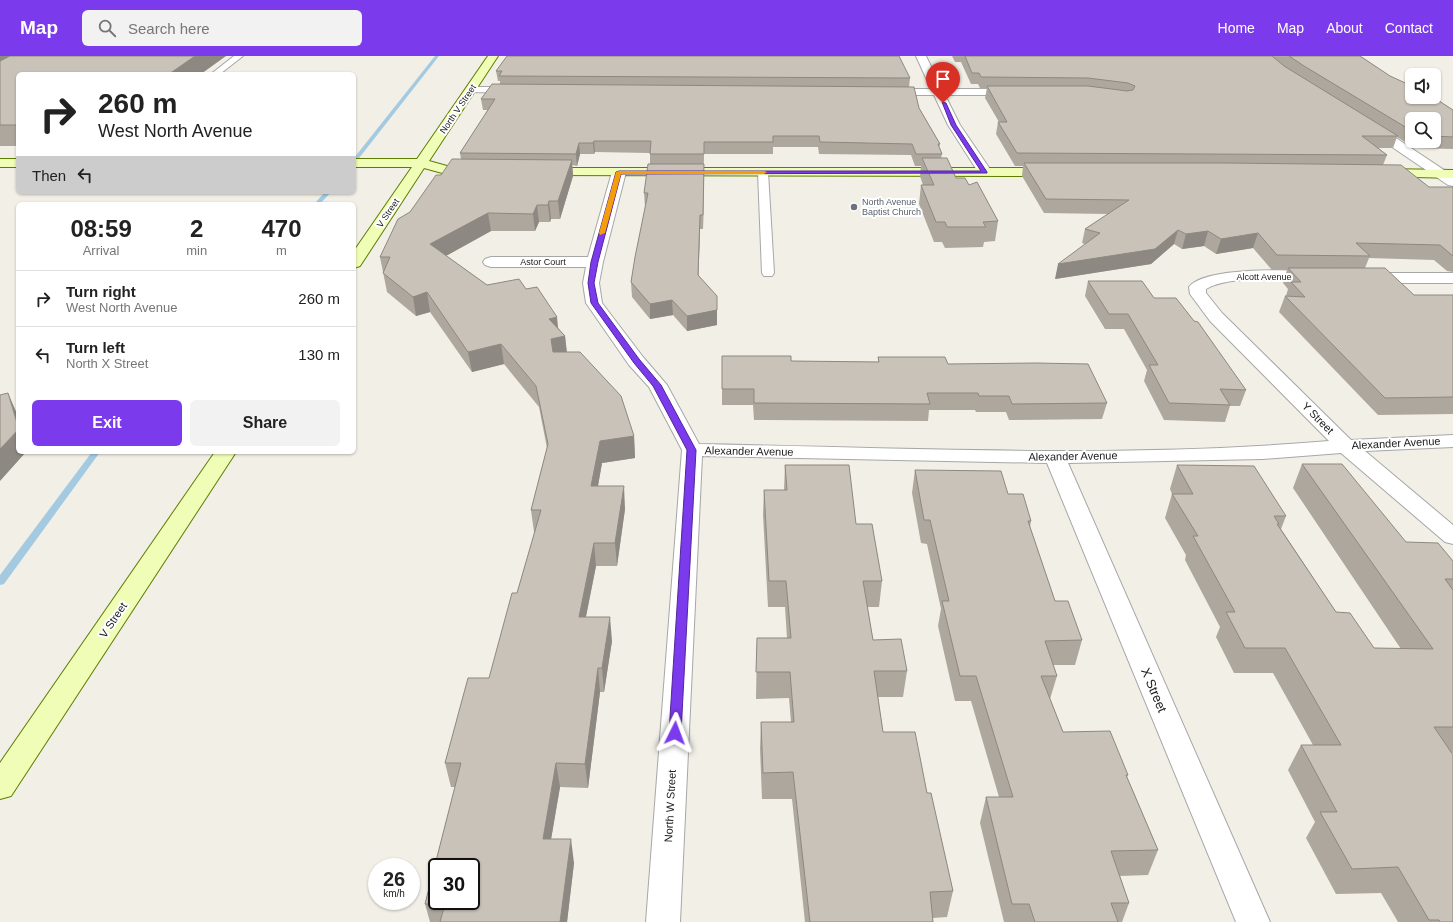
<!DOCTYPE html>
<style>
:root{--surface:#fff;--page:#f2f2f2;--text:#222;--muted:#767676;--line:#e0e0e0;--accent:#7c3aed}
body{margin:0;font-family:Helvetica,sans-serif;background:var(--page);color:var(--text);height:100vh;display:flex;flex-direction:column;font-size:15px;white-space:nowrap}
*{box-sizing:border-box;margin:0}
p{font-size:13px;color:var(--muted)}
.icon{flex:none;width:22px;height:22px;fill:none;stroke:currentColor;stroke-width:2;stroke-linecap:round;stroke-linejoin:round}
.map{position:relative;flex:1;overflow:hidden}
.side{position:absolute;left:16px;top:146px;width:340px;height:252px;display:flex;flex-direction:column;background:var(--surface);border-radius:6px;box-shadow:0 1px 3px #0004}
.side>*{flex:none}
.guide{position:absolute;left:16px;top:16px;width:340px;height:122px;border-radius:6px;box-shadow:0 1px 3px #0004;background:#fff;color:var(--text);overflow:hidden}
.buttons{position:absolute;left:1405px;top:12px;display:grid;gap:8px}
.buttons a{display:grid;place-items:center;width:36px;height:36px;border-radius:6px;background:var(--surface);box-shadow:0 1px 3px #0004;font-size:20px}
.speed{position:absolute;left:368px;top:802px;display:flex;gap:8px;font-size:20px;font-weight:700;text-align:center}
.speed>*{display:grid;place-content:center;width:52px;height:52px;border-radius:50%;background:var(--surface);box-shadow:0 1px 3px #0004;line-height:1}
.speed small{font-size:10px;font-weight:400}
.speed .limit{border:2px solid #111;border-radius:6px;background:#fff;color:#111}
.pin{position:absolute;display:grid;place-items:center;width:34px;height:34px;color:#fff;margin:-41px -17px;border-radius:50% 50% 50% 0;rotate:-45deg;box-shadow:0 0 4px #0007}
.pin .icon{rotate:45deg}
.me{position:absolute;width:44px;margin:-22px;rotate:3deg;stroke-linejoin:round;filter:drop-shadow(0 0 3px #0008)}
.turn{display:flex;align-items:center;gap:14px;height:84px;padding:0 16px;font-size:18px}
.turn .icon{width:52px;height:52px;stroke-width:2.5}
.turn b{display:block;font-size:28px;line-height:34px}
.then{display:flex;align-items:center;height:38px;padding:0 16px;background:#0003;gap:8px;font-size:15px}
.eta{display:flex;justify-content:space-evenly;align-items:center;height:68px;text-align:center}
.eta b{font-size:24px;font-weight:800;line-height:28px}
.primary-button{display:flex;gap:8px;margin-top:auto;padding:8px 16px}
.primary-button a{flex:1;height:46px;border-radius:6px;background:var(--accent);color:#fff;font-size:16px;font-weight:800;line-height:46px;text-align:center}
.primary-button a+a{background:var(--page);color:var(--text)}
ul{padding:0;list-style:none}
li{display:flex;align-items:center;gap:12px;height:56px;padding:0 16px;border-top:1px solid var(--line)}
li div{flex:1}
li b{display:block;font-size:15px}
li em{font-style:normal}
header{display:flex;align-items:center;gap:24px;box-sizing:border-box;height:56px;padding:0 20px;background:var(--accent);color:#fff}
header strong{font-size:19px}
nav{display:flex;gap:22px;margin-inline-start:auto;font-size:14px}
.search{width:280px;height:36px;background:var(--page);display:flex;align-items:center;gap:10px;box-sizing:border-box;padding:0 14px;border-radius:6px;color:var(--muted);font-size:15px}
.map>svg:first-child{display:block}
</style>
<header>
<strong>Map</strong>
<div class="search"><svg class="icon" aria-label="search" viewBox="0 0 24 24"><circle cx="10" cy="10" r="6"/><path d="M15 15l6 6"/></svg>Search here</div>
<nav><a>Home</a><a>Map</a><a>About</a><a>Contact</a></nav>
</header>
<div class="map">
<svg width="1453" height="866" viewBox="0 0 1453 866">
<rect width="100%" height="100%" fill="#f1efe6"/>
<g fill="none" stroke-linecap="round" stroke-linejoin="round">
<g fill="#a4cae1" fill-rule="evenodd">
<polygon points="435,0 439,0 356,106 354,107 354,102"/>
<polygon points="325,136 331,136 320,148 314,148"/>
<polygon points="92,396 100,396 4,528 0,529 0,519"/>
</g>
<defs>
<g id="lane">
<polygon points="234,0 243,0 220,18 211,18"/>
<polygon points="763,113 768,116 774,217 772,220 764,220 762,217 758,116"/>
</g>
<g id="street">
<polygon points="916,0 926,0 942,33 1016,33 1022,36 1016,39 945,39 960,69 992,116 990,119 980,119 948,69 934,39 886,39 880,36 886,33 931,33"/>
<polygon points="471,31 518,31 524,34 518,37 467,36 465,34 467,32"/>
<polygon points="1371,67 1375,68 1453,120 1453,130 1448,129 1367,74 1365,71 1367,68"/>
<path d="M619,112L624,113L626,116L603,206L599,227L602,247L643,301L667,329L699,388C909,392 1120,403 1329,385L1210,265L1190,238L1189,231C1203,211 1298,212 1321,218L1323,221L1321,224L1315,226C1285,225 1231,218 1206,233V237L1222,257L1351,384L1453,379V391L1365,395L1453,469V488L1445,486L1341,397L1263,403L1068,407L1270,866H1236L1047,407L702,400L680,866H646L682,394L649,331L629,309L586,247L583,227L586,211H491L485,209L483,206L485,203L491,201H588L612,116L614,113Z"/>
<polygon points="1366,217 1453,217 1453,227 1366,227 1360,225 1358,222 1360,219"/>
</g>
<g id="secondary">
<polygon points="488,0 498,0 429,105 447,110 476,110 481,111 483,114 481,117 476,118 446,118 424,112 360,210 354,212 354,195 412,111 354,111 354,103 417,103"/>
<rect x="0" y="103" width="18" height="8"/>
<polygon points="542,112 1052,112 1057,113 1059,116 1057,119 1052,120 537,119 535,116 537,113"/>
<polygon points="1382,113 1453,114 1453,122 1377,120 1375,117 1377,114"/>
<polygon points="215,396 236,396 11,740 0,743 0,707"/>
</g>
</defs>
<use href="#lane" stroke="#a7a7a7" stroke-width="2"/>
<use href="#street" stroke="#a7a7a7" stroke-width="2"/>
<use href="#secondary" stroke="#5e7d00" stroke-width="2"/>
<use href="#lane" fill="#fff" fill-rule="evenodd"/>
<use href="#street" fill="#fff" fill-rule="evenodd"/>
<use href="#secondary" fill="#f0fdb7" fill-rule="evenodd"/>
</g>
<g fill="#ada79e" fill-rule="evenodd">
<polygon points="0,0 18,18 18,90 0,90"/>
<path d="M952,0H1360L1390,20L1453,54V93L1415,92L1397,81L1393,92H1378L1387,99L1383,109L1429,131H1453V216L1447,215L1434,204L1369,202L1365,212L1414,239H1453V358L1378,359L1279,256L1285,240H1286L1288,233L1283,227L1287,214H1272L1253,192L1216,198L1204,190L1182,193L1174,188L1151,208L1055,223L1085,188L1082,187L1085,173L1108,158L1044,157L1022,120L1023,110H1015L996,78L998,66H999L985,42L987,32H980L978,28H971L961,6H955ZM1412,63H1434V85H1412Z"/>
<polygon points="496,15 910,22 909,31 919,52 940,88 939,91 942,98 941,102 956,122 969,129 998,165 995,185 984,186 983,191 945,192 942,186 934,186 919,148 921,129 923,129 920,120 921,110 915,110 911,99 819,98 818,91 773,91 773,98 704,98 703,173 700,173 698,220 717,269 687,275 673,259 650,263 632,241 631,226 646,150 645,150 644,137 650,108 650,97 595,96 594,98 580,98 577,110 572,109 573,120 560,163 551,163 550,166 539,166 535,175 491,175 446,200 487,229 526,233 558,272 565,280 567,296 634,380 635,402 602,407 598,430 625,453 617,510 596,510 586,561 612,585 604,636 600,636 588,732 560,731 551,783 574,807 567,866 430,866 425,848 455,731 451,731 445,707 489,622 517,537 535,476 534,476 531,454 547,392 539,351 504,308 472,316 430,256 416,260 387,236 380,201 410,156 441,119 461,103 460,97 488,54 483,54 481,43 500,28 500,25 498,25"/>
<polygon points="1088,225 1154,242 1246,334 1240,350 1230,350 1225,366 1164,364 1144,325 1147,314 1124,273 1105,273 1085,240"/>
<polygon points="722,300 791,305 878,306 878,301 948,308 1107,347 1102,363 1009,364 1006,356 976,356 975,354 929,354 928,365 754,364 753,349 722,349"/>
<polygon points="1302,408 1406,486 1453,505 1453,697 1451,697 1453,866 1398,866 1381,837 1336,838 1306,782 1315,766 1288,714 1301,689 1313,689 1273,617 1234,617 1216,581 1220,571 1185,504 1186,499 1165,462 1172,438 1170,433 1177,409 1286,460 1281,473 1336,556 1374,592 1401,593 1293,432"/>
<polygon points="785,409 856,468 882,525 879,551 867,551 873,584 907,615 903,641 878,641 883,676 927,737 953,835 947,861 933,862 933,866 805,866 792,743 762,743 760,693 761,666 791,666 789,642 756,643 757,582 787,582 785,551 768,551 763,459 764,434 784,434"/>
<polygon points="915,414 1008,438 1031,465 1030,471 1055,545 1082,584 1075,609 1053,609 1057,620 1050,643 1063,676 1128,719 1127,721 1158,794 1148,819 1120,820 1129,847 1122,866 1004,866 980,767 986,741 999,741 971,645 955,645 938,570 941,553 927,488 921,487 912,437"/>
</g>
<g fill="#8d8881">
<polygon points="0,0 33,0 0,17"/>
<polygon points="195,0 226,0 201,18 169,18"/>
<polygon points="594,85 595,96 594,98 593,87"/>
<polygon points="579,87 580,98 577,110 576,98"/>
<polygon points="572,104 573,120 560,163 558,145"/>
<polygon points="704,108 704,120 703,173 703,159"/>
<polygon points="549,145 551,163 550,166 548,149"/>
<polygon points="537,149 539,166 535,175 533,158"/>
<polygon points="488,157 491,175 433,207 430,188"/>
<polygon points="700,159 700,173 698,234 698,219"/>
<polygon points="1178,174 1174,188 1151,208 1055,223 1058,208"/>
<polygon points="1208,175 1204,190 1182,193 1186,178"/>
<polygon points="1258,177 1253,192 1216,198 1221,183"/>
<polygon points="427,236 430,256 416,260 413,241"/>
<polygon points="717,240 717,269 687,275 687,260"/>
<polygon points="672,244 673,259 650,263 650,248"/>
<polygon points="557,261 559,281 549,263"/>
<polygon points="565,280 567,300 553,303 551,283"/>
<polygon points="501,288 504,308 472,316 468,296"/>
<polygon points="8,337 18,360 18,370"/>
<polygon points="18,374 18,396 26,396 0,425 0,393"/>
<polygon points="634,380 635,402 602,407 594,452 591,430 600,385"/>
<polygon points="624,430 625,453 617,510 615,487"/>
<polygon points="594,487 596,510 581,585 579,561"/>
<polygon points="610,561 612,585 604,636 602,612"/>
<polygon points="598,612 600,636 588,732 585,708"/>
<polygon points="556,707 560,731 547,807 543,783"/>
<polygon points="571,783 574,807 567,866 560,866"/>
</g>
<g fill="#c9c2b8" stroke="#8d8881" fill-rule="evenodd">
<polygon points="10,0 195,0 169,18 18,18 18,69 0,69 0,5"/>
<polygon points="507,0 899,0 910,22 499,20 502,15 496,15"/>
<polygon points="965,0 1272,0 1284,10 1398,80 1362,80 1387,99 1017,97 998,66 1007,66 987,30 1088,30 1127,35 1133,34 1135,30 1128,27 1088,22 981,21 979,17 972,17"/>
<polygon points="1289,0 1360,0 1390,20 1412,30 1412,41 1433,41 1453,54 1453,81 1434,80 1434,63 1412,63 1412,75 1304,10"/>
<polygon points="492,28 914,31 919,52 940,88 938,88 942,98 916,98 912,88 820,86 819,80 773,80 773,86 704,86 704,98 650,98 651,85 594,85 593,87 579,87 576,98 460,97 495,43 481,43"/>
<polygon points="922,102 947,102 956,122 965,122 969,129 977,126 998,165 983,166 986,171 947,171 945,166 936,166 921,129 934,129"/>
<path d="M452,103L572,104L558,145H549L548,149H537L533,158L488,157L430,188L487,229L519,223L526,233L537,231L557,261L549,263L565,280L551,283L553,296H580L621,340L634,380L600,385L591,430H624L615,487H594L579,561H610L602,612H598L585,708L556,707L543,783H571L560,866H440L445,848H425L461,707H445L468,622H489L512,537H517L541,454H531L548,388L536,330L501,288L468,296L427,236L413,241L383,217L390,201H380L398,163L410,156L436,119H441ZM437,811H471V845H437Z"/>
<polygon points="1024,107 1225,107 1401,109 1429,131 1453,131 1453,200 1440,189 1356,187 1370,200 1277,199 1258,177 1221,183 1208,175 1186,178 1178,174 1155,193 1058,208 1100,177 1085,173 1129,144 1046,143"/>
<polygon points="648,108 704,108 703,159 700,159 698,219 717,240 717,254 687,260 672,244 650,248 631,226 635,201 648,137 644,137"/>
<polygon points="1288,212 1385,212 1414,239 1453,239 1453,341 1385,342 1285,240 1305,241 1291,226 1301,226"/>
<polygon points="1088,225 1142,225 1154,242 1176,242 1194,265 1198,266 1246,334 1220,333 1230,349 1169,347 1149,309 1158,309 1128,258 1109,258"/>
<polygon points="722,300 791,300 791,305 879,306 878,301 945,301 948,308 1036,307 1088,308 1107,347 1012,348 1009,340 979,340 978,337 927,337 930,348 754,347 754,333 722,333"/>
<polygon points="8,337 18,370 18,374 0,393 0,339"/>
<polygon points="1302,408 1342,408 1406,486 1438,487 1453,505 1453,523 1445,523 1453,534 1453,671 1434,671 1453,699 1453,866 1440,866 1439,864 1429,864 1398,811 1352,813 1320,756 1337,756 1301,689 1341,689 1285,592 1245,592 1226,556 1235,556 1193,480 1198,480 1172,438 1193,438 1177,409 1254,410 1286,460 1274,460 1279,468 1277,468 1336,556 1350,557 1374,592 1433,593"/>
<polygon points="785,409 849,409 856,468 872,468 882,525 863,525 873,584 901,583 907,615 874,615 883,676 915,676 927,737 931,737 953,835 930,836 933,866 810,866 793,716 763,717 761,666 794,666 790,616 756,616 757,582 791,582 786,525 769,525 764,434 787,434"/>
<polygon points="915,414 1001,415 1008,438 1023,438 1031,465 1028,465 1055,545 1068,545 1082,584 1045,585 1057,620 1041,620 1063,676 1110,675 1128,719 1126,719 1158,794 1111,795 1129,847 1111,847 1118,866 1035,866 1029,848 1012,848 986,741 1013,741 976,620 960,620 942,545 949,545 930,464 924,464"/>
</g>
<polygon fill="#7c3aed" stroke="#51269a" points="942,46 946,47 956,69 987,116 987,117 621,118 598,206 594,227 598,247 639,303 661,329 696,394 681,677 679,680 675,682 671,680 669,677 687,394 653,330 634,307 591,247 588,227 591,206 616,116 619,115 981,115 951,69"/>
<polygon fill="#f59e0b" points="619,115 764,115 767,116 764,118 621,118 605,177 600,179 599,177 616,116"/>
<circle fill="#6b7280" stroke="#fff" stroke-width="1.5" cx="854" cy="151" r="4"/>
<g text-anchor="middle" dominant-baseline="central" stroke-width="4" stroke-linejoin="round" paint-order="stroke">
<g font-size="9" fill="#202020" stroke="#fff">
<text transform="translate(458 53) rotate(-56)">North V Street</text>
<text transform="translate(388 157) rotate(-56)">V Street</text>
<text x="543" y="206">Astor Court</text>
<text x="1264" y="221">Alcott Avenue</text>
</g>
<g font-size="9" fill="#5b616d" stroke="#fff" text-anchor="start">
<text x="862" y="146">North Avenue<tspan x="862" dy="10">Baptist Church</tspan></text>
</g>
<g font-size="11" fill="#202020" stroke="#fff">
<text transform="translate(1318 362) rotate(45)">Y Street</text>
<text transform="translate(1396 387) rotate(-3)">Alexander Avenue</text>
<text transform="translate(749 395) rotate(1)">Alexander Avenue</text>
<text transform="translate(1073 400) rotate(-1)">Alexander Avenue</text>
<text transform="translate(113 564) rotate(-56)">V Street</text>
<text transform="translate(670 750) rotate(-87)">North W Street</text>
</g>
<g font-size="13" fill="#202020" stroke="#fff">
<text transform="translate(1154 634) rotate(67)">X Street</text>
</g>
</g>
</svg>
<div class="buttons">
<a><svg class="icon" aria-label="sound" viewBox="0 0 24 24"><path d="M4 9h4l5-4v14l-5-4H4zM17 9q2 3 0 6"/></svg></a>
<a><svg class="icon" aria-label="search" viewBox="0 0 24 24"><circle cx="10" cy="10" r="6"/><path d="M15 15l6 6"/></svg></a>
</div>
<div class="speed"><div>26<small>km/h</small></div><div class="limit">30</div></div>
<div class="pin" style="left:943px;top:47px;background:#d93025"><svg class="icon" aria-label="arrive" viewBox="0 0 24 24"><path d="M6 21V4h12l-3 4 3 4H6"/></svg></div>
<svg class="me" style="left:675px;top:677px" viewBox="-20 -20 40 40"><path d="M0-17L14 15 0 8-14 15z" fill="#7c3aed" stroke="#fff" stroke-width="4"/></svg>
<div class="guide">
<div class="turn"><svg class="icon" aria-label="right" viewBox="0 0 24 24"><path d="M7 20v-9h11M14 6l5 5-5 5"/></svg><div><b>260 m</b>West North Avenue</div></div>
<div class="then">Then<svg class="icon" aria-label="left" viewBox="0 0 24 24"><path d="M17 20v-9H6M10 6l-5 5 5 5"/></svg></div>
</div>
<section class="side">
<div class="eta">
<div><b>08:59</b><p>Arrival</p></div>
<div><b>2</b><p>min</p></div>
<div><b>470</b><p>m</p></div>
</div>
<ul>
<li><svg class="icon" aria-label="right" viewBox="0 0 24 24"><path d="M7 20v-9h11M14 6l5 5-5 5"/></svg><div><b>Turn right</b><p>West North Avenue</p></div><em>260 m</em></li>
<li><svg class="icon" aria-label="left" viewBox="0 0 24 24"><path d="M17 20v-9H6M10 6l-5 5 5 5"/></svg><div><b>Turn left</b><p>North X Street</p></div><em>130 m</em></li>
</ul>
<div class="primary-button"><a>Exit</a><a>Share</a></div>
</section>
</div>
